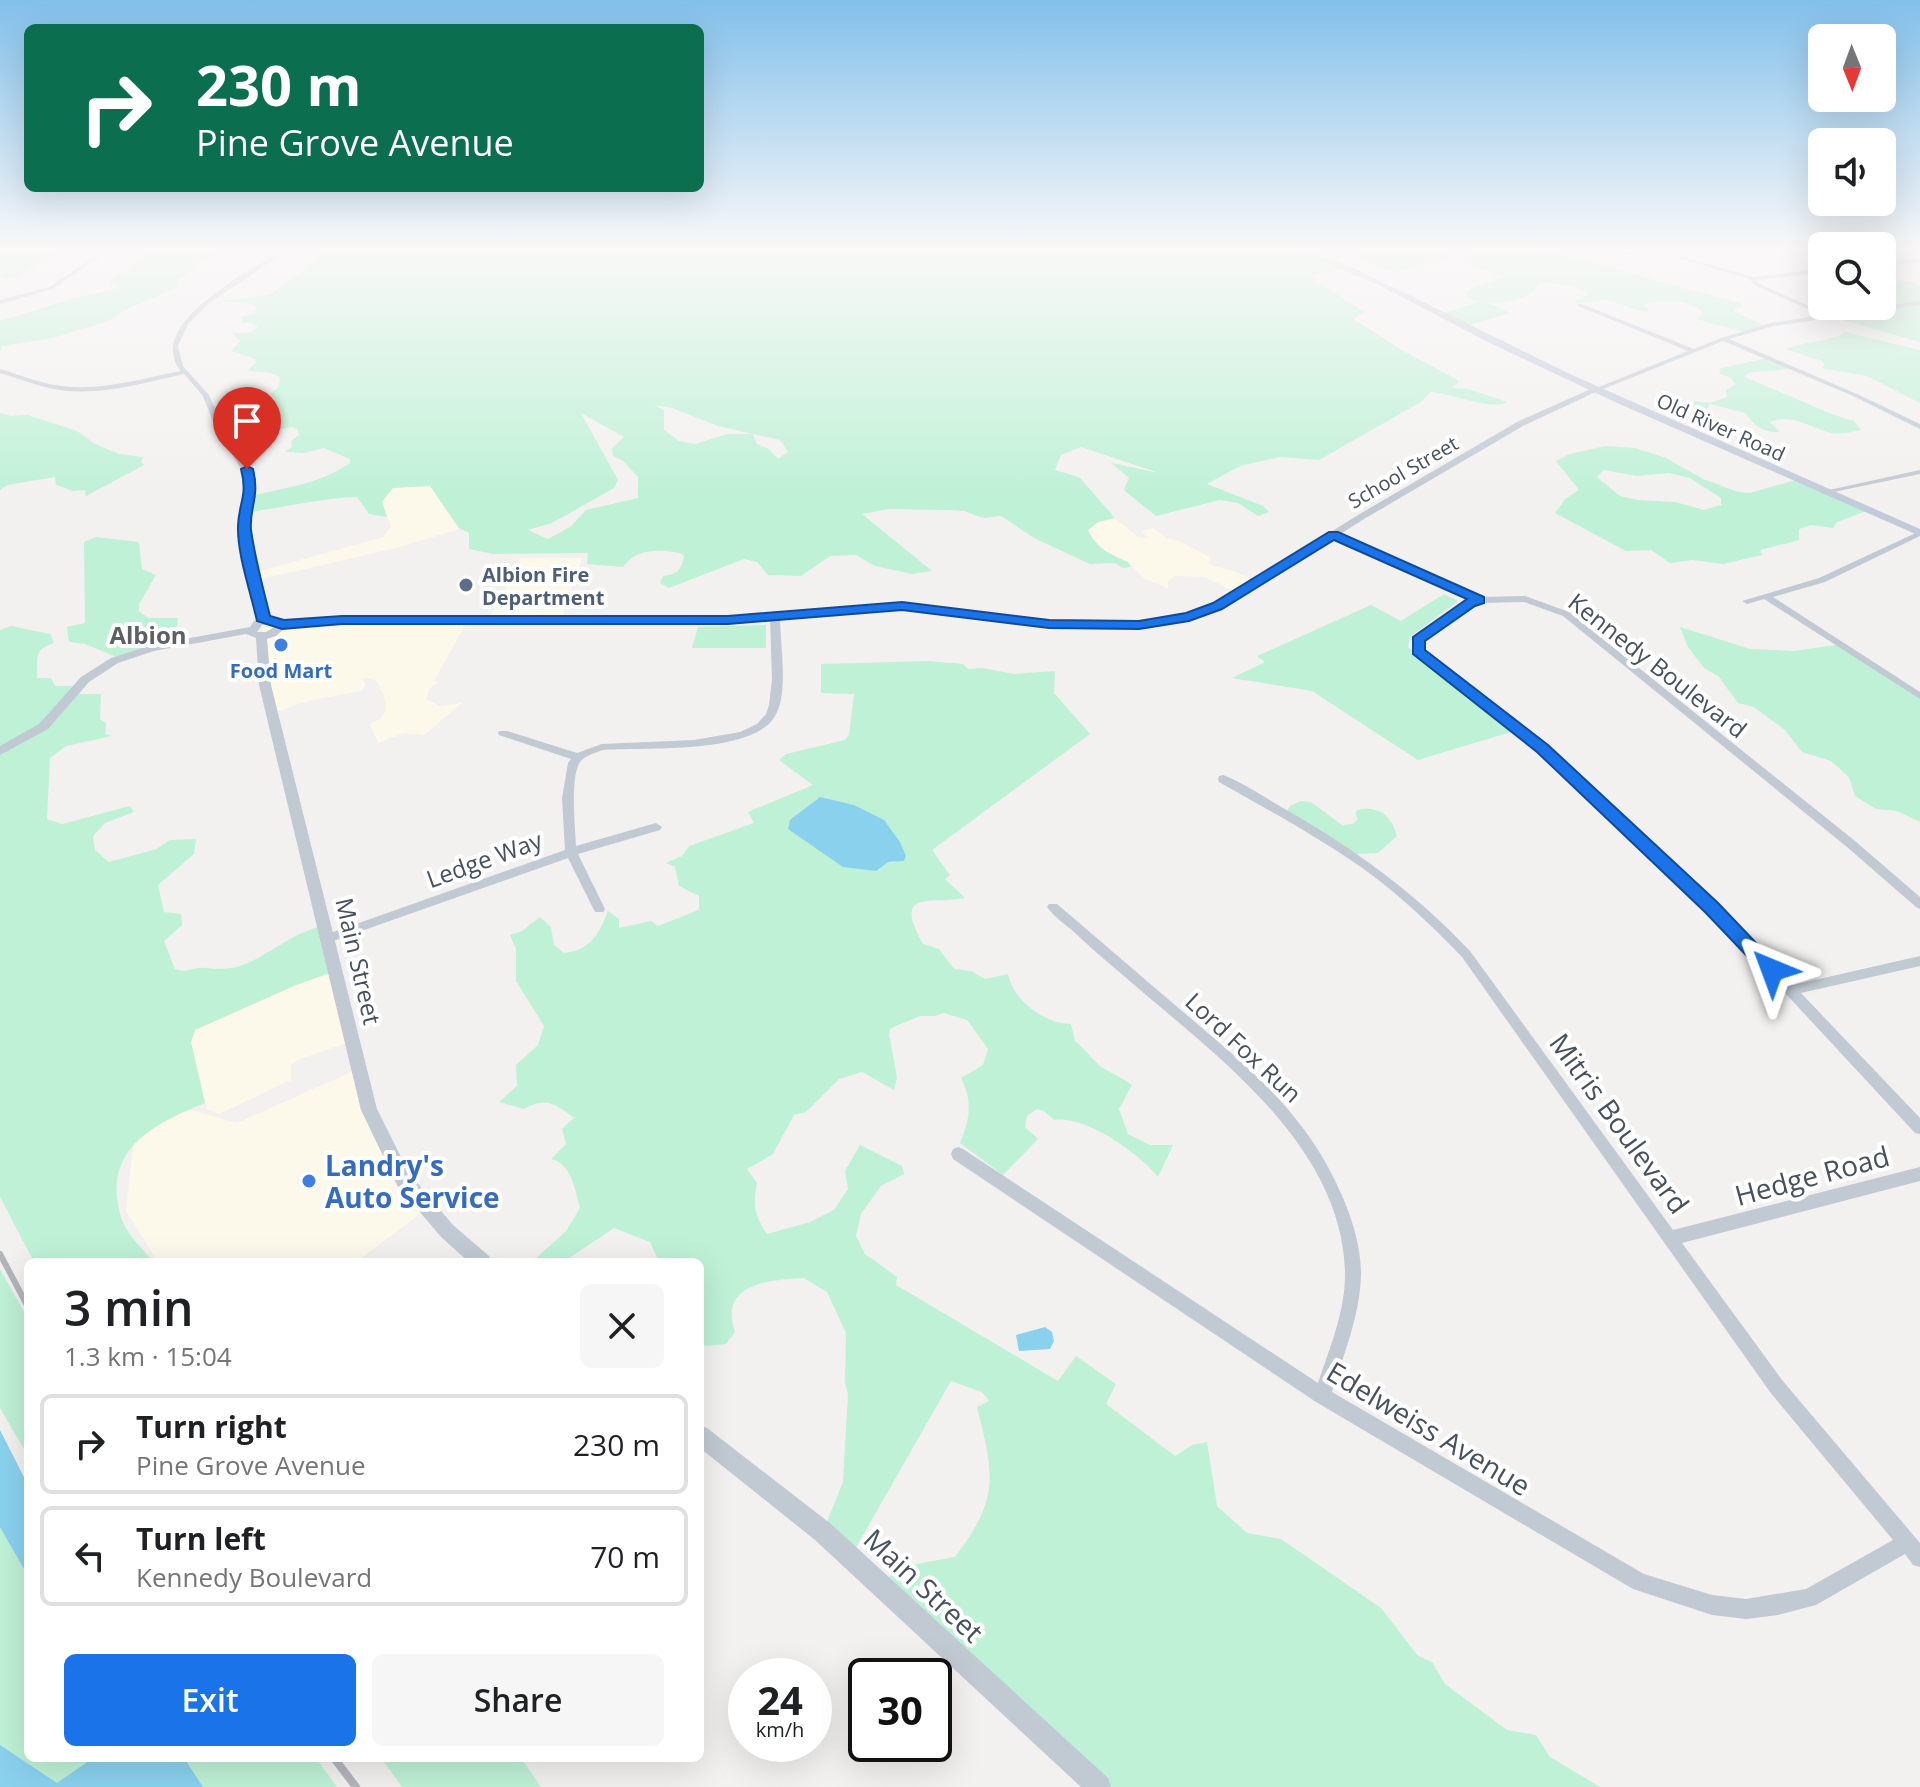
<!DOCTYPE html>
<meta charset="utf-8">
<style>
:root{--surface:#fff;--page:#f6f6f6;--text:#202124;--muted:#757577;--line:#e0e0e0;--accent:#1a73e8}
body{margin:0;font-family:"Open Sans",sans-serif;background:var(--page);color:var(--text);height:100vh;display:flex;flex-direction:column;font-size:30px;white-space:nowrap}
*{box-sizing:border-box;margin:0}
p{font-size:26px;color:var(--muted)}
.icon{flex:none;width:44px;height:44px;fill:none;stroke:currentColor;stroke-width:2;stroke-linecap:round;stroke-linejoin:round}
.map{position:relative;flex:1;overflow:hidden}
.side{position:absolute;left:24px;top:1258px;width:680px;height:504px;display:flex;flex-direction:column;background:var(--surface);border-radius:12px;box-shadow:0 8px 32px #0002}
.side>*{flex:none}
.hud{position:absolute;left:24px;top:24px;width:680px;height:168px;border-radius:12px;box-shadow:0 8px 32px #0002;background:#0b6e4f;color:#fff;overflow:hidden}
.needle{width:52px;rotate:179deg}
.tools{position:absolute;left:1808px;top:24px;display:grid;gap:16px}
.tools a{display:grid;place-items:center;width:88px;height:88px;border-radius:12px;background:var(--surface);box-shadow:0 8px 32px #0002;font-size:40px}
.speed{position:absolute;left:728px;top:1658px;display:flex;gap:16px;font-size:40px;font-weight:700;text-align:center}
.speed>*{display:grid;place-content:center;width:104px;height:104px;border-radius:50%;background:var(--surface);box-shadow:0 8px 32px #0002;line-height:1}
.speed small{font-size:20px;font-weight:400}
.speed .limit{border:4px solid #111;border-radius:12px;background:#fff;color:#111}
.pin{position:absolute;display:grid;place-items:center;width:68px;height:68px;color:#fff;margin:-82px -34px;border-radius:50% 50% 50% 0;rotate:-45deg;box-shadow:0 0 8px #0007}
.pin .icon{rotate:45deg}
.me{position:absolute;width:88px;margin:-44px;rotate:316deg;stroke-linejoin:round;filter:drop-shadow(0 0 6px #0008)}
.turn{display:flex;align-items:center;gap:28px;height:168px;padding:0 40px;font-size:36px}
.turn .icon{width:104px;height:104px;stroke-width:2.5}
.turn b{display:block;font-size:56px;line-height:68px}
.round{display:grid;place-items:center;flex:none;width:84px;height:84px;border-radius:12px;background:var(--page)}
.headline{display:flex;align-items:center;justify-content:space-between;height:136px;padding:0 40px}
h1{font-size:48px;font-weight:600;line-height:60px}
.action{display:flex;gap:16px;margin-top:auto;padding:16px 40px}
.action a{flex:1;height:92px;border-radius:12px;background:var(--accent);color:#fff;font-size:32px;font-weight:600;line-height:92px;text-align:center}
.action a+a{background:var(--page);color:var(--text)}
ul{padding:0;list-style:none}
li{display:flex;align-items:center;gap:24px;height:100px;margin:0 16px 12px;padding:0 24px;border:4px solid var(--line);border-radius:12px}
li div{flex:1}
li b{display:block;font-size:30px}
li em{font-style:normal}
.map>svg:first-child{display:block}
</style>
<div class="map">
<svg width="1920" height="1787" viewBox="0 0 1920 1787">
<rect width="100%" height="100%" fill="#f3f0f0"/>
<g fill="#fdf9ea">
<polygon points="430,486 459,529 396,548 257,580 256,572 384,537 391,526 382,502 385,495 393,488"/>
<polygon points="1115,518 1138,537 1148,538 1142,531 1153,528 1168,539 1179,541 1210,557 1208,563 1214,566 1234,571 1258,583 1239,594 1205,577 1174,576 1168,581 1168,588 1145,579 1128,562 1102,549 1093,540 1088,530 1098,522"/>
<polygon points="521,558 582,558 560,621 488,621"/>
<polygon points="468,620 434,681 439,682 430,688 426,699 442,707 463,702 424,735 404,733 378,743 370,724 380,719 386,710 384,696 377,681 368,678 362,679 366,686 361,691 308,701 275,712 261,649 262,628 302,621"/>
<polygon points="338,971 349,1042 300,1059 291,1065 291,1080 219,1114 207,1109 191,1042 195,1030 296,985"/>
<polygon points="358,1069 388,1153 426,1209 356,1262 158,1262 126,1211 134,1138 170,1104 237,1123"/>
</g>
<g fill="#bef1d6" fill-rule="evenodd">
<path d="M0,248H71C54,258 39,263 23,272V276L6,279L0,276Z"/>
<path d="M165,248H227L224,253L191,264L196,268L178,279L177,285L180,286L125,310L108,321L53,338L2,346L0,352V320C25,315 46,306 70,299C84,295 99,294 114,289L116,286L109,284L113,278L133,269L134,263L150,251Z"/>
<path d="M330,248H1293L1348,268L1309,276L1364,312L1353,319L1407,353L1456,379L1459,382L1451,388L1468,389L1507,402C1492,411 1451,393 1431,392L1421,402L1319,460L1280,457L1240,466L1207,484L1263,506L1269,512L1258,516L1238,503L1220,500L1156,516L1126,492L1124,489L1129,478L1111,463L1159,473L1081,447L1061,455L1055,470L1079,477L1115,518L1098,522L1088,530C1096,548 1111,555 1128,562L1131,567L1123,568L1115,563L1090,564L1034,538L1001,516L983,518L964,511L948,510L889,509L862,514L932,571L912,574L875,566L856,555L830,556L801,576L768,575L757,562L744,559L669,588L660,583L663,576C677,574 681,571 684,556L680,553C659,549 636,548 623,567L587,564L588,553L493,554L469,549V533L459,528L430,486L393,488L382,502L387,517L369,514L357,497C321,498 286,507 250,512L254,495C287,488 321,483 350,463V459L324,448L304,453L285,452L292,447L291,441L299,435L298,429L291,427L230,440L225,432L267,422L277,416L275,400L271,394L279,386L280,377L271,373L247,371L256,363L255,359L231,351L240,341L232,333H250L258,327L253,323H242V317L253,314L257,309L253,304L219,301L269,295C285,284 302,274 317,259V250ZM654,405L672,408L718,426L780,440L788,452L778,459L769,449L757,444L753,434H727L695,444L679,441L664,430V410ZM581,413L624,437L612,448L613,456L623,461L638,477V498L586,510L570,527L548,539L528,530L552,523L614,488L618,480Z"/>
<polygon points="1355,248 1443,248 1457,254 1447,256 1451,258 1393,272 1352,256 1360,251"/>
<path d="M1486,248H1537L1739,303L1742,306L1733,311L1766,326L1744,332L1696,319L1703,312C1683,298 1668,300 1644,304L1649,312C1633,311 1620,302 1605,300C1593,299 1585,306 1573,301L1587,295V292C1571,286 1556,282 1540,283C1530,299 1506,304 1488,303L1510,313L1469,325L1444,313L1479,302L1468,298L1466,293L1470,289L1502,277L1461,260L1471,258L1469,252Z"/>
<polygon points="1887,280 1908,281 1920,285 1920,342 1826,315 1882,306 1882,283"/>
<path d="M1845,332L1920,350V403L1867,376L1821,368L1825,365L1822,361L1786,349C1805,341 1831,342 1845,332Z"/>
<path d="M1768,358L1792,367C1777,373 1762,369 1746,374L1745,377L1834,415L1854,421L1861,430C1852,432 1839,435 1831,433C1807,427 1795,413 1770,422L1780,432C1763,433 1755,426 1745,413L1710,404L1700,419L1677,417L1685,410L1694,409L1693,401L1710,403L1727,397L1726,390L1736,384L1730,377L1719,374L1721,368Z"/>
<polygon points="0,413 11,416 28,415 77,431 95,444 119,454 143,457 141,462 144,465 86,496 85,490 73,491 56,485 55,477 7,485 0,490"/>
<path d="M1605,446L1635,448L1666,458L1703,479L1738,492L1750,493L1795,480L1869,510L1837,522L1833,528L1811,525L1799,529V540L1760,550L1762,555L1723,564L1693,560L1670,563L1651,550L1626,551L1555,513L1565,499L1579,490L1556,461L1570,454ZM1603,470L1637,476L1669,473L1690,478L1721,498V505L1704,510L1675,502L1637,500L1620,496L1597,477Z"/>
<polygon points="96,537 139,542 142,569 156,575 139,604 139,611 148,618 178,618 175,644 119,658 85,644 69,642 67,627 85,623 84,542"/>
<polygon points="1444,594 1458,601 1410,637 1408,647 1521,729 1418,760 1312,691 1232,678 1265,662 1257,656 1371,605 1401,621"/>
<polygon points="766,625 766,648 692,648 698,627"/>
<path d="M11,626L50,634L54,643C33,649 38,659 37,678H51L55,686H81L76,694H101L100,719L106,723L105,734L112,736L66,746L50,758L47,819L62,824L130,806L134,812L105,823L93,836L95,850L109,862L157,849L170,840L196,839L194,854L158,885L164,912L181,914L182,925L164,941L175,969C186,974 193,966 205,968C242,973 259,957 290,939C300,933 313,929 325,924L338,970L296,985L195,1030L191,1042L205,1103C153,1124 101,1150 121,1217C125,1232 143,1249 153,1262H34L0,1197V630Z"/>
<polygon points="1680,627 1750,649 1794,651 1843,644 1920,694 1920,822 1897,811 1876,809 1855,796 1849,777 1831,761 1802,752 1785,730 1754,707 1738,703 1719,677 1704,668 1688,647"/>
<path d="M928,661L963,664L968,669L982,668L1014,674L1055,671L1054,693L1090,734L932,850L950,875L945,879L965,898C930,905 892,888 923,944L939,949L954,969L971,971L985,979L1008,974C1013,1000 1044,1024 1071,1024L1075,1041C1084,1048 1098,1066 1103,1068C1113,1074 1123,1078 1132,1085L1119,1109L1128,1134L1150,1145H1173L1158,1177C1139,1153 1085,1115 1054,1120L1044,1111L1037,1109L1027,1116L1025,1127L1038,1139L1003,1175L960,1143C970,1119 973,1102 961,1078L983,1065L988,1049L967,1020L944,1013L935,1016H920L891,1028L889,1034L897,1078L894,1090L862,1072L839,1079L806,1112L794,1115L773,1154L747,1169L757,1183C753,1206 754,1214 767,1234L810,1222L834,1210L848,1189L845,1171L860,1145L902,1166L904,1174L881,1186L861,1214L856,1236L865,1254L897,1277L896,1285L1058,1381L1076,1356L1116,1384L1106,1404L1175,1456L1192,1445L1207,1442L1217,1506L1247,1533L1281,1539L1381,1608L1418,1656L1432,1662L1445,1684L1507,1730L1536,1735L1550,1757L1600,1787H1099L883,1587L895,1568L955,1557C1000,1498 994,1475 977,1407L989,1401L982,1392L951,1381L850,1558L823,1532L843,1482L848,1394L845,1383L846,1333L827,1292L804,1278C770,1280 718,1283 735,1332L726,1344L705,1346L700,1340V1262H659L650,1242L614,1228L563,1262H532L566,1231L580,1208C575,1190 572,1164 551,1159L566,1144L562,1129L574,1118C556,1104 546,1096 524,1109L499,1102L517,1086L516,1065L538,1045L544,1026L516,981V949L510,935L522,931L540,917L551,927L554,945L564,953C591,950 599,934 608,911L619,919V928L651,921L658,926L699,910V896L679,886L675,867L666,863L682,856L689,846L754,823L748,812L813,785L779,760L786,754L845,740L849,735L854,694L821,693V664ZM825,798C833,803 841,802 850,804C865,808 899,839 904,852L894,863L888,862L815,799Z"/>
<path d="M1301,801L1311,802L1342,825L1353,824L1358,819L1355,813L1358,810C1379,805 1392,817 1397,836L1378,853L1354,854L1287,811L1290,806Z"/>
<polygon points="0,1269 28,1319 28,1456 0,1408"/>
<polygon points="0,1505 28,1537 28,1758 100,1758 105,1787 0,1779"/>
<polygon points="180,1758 316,1758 337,1787 191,1787"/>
<polygon points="381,1758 521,1758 541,1787 402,1787"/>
</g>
<g fill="#8ad1ee">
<polygon points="820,797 854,805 884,820 900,842 906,856 904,861 888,862 876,871 843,867 788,829 790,820"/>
<polygon points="1045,1327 1052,1332 1054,1341 1050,1349 1019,1351 1016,1335"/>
<polygon points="0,1430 28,1485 28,1576 0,1527"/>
<polygon points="0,1745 57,1783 86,1763 87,1758 184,1758 203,1787 0,1787"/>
</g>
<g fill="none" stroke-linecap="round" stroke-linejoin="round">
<g fill="#c1c9d2" fill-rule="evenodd">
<polygon points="107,248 113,248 53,289 0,304 0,300 49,287"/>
<path d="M286,248H292L209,303L188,324L178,346L183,366L209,395L224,429L255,478V498L248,526L269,621L264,624L259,621L240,526L247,498V478L216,429L203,396L184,374C143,383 102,396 60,390C40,387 20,379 0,373V369C20,375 40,383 61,386C102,391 141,379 181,371C142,324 255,268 286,248Z"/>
<polygon points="1661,248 1669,248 1664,251 1753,277 1822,269 1822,273 1756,280 1760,284 1825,313 1826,315 1920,301 1920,305 1774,326 1729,339 1857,394 1920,424 1920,429 1853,396 1723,341 1598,391 1594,391 1594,389 1688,351 1578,306 1578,304 1582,304 1694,349 1721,338 1771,323 1821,315 1756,286 1748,278 1657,252 1657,250"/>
<polygon points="1913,248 1920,248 1920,253"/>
<polygon points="1651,249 1653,252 1625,255 1622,253"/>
<polygon points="1920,258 1920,262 1882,266 1882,262"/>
<polygon points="1920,470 1920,474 1824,494 1820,492"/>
<polygon points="1920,531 1920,536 1825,582 1773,597 1920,692 1920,699 1764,599 1747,604 1742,601 1819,578"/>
<polygon points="1333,532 1480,597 1525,596 1569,612 1855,841 1920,897 1920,909 1916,907 1847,847 1563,616 1524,602 1480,603 1473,605 1423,641 1423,650 1547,746 1716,904 1793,985 1920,956 1920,966 1801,993 1920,1118 1920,1134 1915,1133 1708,910 1539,750 1415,653 1415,638 1471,600 1330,537 1330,533"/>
<path d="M775,614L780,617C780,644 789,693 775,716C753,755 644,747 603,750C595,753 586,755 580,762C570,777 575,827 576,846L656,823L662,827L660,830L578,854L605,909L603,912H595L568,858L333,941H325L323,938L325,935L565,850L562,798L568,763L571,759L499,735L498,733L499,731H507L577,753L602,744L694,740L740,732L757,724L766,714L769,705L772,680L770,617Z"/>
<path d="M1223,775C1244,783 1264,797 1283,808C1355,849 1413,891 1470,951L1673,1230L1920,1167V1181L1682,1243L1782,1380L1920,1543V1567L1913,1565L1905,1554L1816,1605L1778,1615L1746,1619L1712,1615L1633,1589L1316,1402L953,1159L951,1154L953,1149L958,1147L963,1149L1318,1383C1330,1347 1346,1310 1345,1271C1341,1142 1212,1053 1124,976C1107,962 1090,947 1074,932C1065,924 1054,917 1047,907L1049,904H1057C1099,940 1140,975 1182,1011C1249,1068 1308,1114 1343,1198C1353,1222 1361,1248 1361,1274C1360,1316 1344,1353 1332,1392L1644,1574L1712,1595L1746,1599L1806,1589L1893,1540L1770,1392L1462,957C1435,929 1407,902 1376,878C1327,842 1272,812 1219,782L1218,779L1219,776Z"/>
</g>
<g fill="#c1c9d2" fill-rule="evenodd">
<path d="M1593,388L1600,390L1523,426L1364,519L1235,601L1207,615L1170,624L1084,629L894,609L728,623H342L285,628L276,636L267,639L271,685L377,1109L409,1173L453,1225L489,1256L492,1262H469L441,1237L397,1185L361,1110L259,685L256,638L246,634L154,651L118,663L89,682L48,729L0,755V746L39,724L81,677L111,658L152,645L250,627L254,621L273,617L284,622L342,617H728L894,603L1084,623L1170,618L1199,611L1227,597L1358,515L1517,422ZM271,624L276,626L266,632H257L262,625Z"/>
<polygon points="700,1425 707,1428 831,1524 1108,1778 1111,1787 1081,1787 815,1540 700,1448"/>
</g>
<polygon fill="#c2cbd9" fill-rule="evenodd" points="1290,248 1301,248 1354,268 1572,375 1920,529 1920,536 1615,402 1488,342 1377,284"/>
<polyline stroke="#b2b5bb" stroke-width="6" points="0,1254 28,1307"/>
<polyline stroke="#b2b5bb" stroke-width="8" points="334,1758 356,1787"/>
</g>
<linearGradient id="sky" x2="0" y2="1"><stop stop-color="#82c0ea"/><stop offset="0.5" stop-color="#faf8f8"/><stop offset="1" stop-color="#faf8f8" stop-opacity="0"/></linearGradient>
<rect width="1920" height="499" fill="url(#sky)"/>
<path fill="#1a73e8" stroke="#114b97" stroke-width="2" d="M247,466L253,469C260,498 249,507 251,530C255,559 263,588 270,616L284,620L342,616H728L902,602L1049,620L1139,621L1186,613L1213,603L1329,532H1338L1484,597V603L1475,606L1425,641V650L1548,745L1718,903L1782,970L1779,975H1765L1705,912L1537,752L1413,654V637L1467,599L1334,540L1222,609L1189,621L1139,629L1049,628L902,610L728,624H342L282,629L257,621C251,593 237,554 238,526C239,501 248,496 241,469Z"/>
<circle fill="#5c6f8a" stroke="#fff" stroke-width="3" cx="466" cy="585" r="8"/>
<g fill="#3f7fe0" stroke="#fff" stroke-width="3">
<circle cx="281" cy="645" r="8"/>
<circle cx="309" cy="1181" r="8"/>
</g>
<g text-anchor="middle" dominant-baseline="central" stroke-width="8" stroke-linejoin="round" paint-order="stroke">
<g font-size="20" fill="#47515e" stroke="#fff">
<text transform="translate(1721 427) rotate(24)">Old River Road</text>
<text transform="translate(1403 472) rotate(-30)">School Street</text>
</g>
<g font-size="20" font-weight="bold" fill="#4e5e75" stroke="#fff" text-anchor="start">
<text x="482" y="574">Albion Fire<tspan x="482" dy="23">Department</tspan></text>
</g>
<g font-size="20" font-weight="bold" fill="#366cbe" stroke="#fff">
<text x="281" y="670">Food Mart</text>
</g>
<g font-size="24" font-weight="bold" fill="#5c6065" stroke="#fff">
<text x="148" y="634">Albion</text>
</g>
<g font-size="24" fill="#47515e" stroke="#fff">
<text transform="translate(1658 665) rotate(38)">Kennedy Boulevard</text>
<text transform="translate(484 859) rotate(-20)">Ledge Way</text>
<text transform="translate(359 961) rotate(77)">Main Street</text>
<text transform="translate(1244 1047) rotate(43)">Lord Fox Run</text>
</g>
<g font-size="28" fill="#47515e" stroke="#fff">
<text transform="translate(1620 1123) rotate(54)">Mitris Boulevard</text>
<text transform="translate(1812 1175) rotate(-15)">Hedge Road</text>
<text transform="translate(1429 1428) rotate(31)">Edelweiss Avenue</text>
<text transform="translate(924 1585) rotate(43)">Main Street</text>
</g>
<g font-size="28" font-weight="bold" fill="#366cbe" stroke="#fff" text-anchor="start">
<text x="325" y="1165">Landry's<tspan x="325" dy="32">Auto Service</tspan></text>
</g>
</g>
</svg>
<div class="tools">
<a><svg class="needle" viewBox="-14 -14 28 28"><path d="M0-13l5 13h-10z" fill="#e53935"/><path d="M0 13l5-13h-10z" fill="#757577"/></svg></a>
<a><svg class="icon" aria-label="sound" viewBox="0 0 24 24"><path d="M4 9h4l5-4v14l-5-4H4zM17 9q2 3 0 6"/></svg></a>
<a><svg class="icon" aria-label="search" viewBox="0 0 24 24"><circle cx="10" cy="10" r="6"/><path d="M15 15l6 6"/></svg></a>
</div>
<div class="speed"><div>24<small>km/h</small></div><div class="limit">30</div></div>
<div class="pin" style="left:247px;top:469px;background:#d93025"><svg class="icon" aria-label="arrive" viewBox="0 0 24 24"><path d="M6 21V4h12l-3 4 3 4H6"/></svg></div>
<svg class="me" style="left:1772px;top:970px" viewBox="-20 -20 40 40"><path d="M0-17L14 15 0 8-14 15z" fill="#1a73e8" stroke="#fff" stroke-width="4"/></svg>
<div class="hud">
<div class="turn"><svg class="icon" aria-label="right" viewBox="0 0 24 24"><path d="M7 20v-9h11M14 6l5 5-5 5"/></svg><div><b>230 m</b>Pine Grove Avenue</div></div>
</div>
<section class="side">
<div class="headline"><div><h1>3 min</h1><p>1.3 km · 15:04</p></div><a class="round"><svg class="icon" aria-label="close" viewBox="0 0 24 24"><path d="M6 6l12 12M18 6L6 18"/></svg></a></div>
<ul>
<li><svg class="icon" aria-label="right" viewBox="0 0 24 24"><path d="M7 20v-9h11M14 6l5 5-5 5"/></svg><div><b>Turn right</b><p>Pine Grove Avenue</p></div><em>230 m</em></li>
<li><svg class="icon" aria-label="left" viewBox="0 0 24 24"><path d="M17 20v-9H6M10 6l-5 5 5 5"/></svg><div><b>Turn left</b><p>Kennedy Boulevard</p></div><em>70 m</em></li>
</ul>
<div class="action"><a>Exit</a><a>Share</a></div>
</section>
</div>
